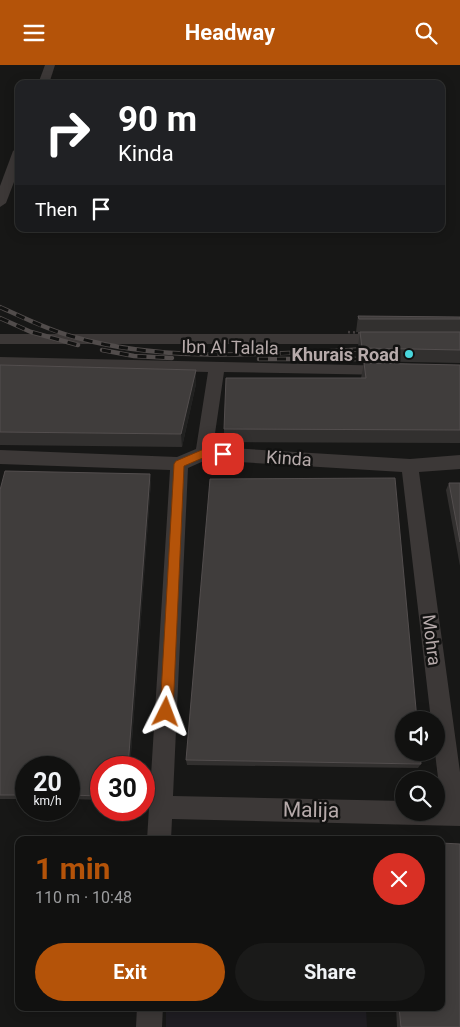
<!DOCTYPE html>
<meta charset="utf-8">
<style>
:root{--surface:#111110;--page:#1a1a19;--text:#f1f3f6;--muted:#9c9d9f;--line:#303130;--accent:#b45309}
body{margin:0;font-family:Roboto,sans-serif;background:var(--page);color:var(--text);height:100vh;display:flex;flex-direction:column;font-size:19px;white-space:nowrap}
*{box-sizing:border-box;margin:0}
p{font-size:16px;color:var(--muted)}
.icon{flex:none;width:28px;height:28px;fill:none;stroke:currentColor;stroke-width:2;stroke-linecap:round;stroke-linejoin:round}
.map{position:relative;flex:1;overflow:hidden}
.side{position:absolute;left:15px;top:771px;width:430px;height:175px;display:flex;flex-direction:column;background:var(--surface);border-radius:10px;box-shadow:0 2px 12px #0003,0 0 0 1px var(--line)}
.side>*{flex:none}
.guide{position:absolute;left:15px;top:15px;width:430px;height:152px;border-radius:10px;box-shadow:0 2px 12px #0003,0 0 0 1px var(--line);background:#202124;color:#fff;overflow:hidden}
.controls{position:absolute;left:395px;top:646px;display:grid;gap:10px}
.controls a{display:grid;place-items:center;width:50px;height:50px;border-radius:50%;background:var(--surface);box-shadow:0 2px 12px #0003,0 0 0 1px var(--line);font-size:25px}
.speed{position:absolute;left:15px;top:691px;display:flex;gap:10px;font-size:25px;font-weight:700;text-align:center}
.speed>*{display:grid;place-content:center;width:65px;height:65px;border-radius:50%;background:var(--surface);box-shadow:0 2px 12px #0003,0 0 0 1px var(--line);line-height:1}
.speed small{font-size:12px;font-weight:400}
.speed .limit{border:8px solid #d22;background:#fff;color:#111}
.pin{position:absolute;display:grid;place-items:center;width:42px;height:42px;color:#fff;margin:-21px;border-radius:10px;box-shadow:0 2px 8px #0006}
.me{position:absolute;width:55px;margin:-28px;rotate:3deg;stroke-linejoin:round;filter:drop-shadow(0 0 4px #0008)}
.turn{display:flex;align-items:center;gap:18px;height:105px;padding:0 20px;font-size:22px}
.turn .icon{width:65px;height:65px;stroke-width:2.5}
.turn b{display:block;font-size:35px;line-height:42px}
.then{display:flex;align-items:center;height:48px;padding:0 20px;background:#0003;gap:10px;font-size:19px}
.round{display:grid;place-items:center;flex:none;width:52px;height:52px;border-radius:26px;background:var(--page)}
.summary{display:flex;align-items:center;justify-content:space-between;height:85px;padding:0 20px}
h1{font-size:30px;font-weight:700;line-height:38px;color:var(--accent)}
.button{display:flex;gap:10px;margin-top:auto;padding:10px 20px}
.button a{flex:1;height:58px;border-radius:30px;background:var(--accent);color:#fff;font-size:20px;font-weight:700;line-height:58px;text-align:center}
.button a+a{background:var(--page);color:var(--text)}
header{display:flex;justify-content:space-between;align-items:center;height:65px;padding:0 20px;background:var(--accent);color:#fff;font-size:22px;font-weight:700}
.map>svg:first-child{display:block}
</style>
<header><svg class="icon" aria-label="menu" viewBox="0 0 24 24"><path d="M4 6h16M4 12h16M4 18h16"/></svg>Headway<svg class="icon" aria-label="search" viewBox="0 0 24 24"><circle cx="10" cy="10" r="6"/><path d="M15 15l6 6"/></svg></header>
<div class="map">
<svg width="460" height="962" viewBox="0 0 460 962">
<rect width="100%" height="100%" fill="#171716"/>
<g fill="#1f1d22">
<polygon points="173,770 347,775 173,775"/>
<polygon points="166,943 366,943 367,962 166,962"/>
</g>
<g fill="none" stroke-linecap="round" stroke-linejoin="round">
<g fill="#3c3837" fill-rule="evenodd">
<polygon points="45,0 55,0 49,19 38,19"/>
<polygon points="19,82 19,104 6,138 0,142 0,121 13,86"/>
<polygon points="0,269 384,269 389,270 392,274 389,278 384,279 0,279"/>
<path d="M0,292L395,301L397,305L395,309L389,310L224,307L213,382L410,394L460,390V404L419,407L460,707V761L172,754L171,775H147L170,405L0,399V385L177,392L196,384L208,307L0,302ZM206,395L402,407L431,655H436L435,688L441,737H436V748H404V736L173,731L188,403Z"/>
<polygon points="137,942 163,942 162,962 136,962"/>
</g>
<defs>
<g id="rail">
<path d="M0,242C24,253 48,265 74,272C170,299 275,288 373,284"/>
<polyline points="0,253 31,267 78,280"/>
<polyline points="102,285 134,291 172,293"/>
<polyline points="259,294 374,294"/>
</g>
</defs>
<use href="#rail" stroke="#514c4b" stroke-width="4.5"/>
<use href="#rail" stroke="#121211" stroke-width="3" stroke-dasharray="9" stroke-linecap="butt"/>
<polyline stroke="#433e3e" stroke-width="2.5" stroke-dasharray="2 3" stroke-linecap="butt" points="348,267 363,268"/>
</g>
<g fill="#32302f">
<polygon points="358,251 460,252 460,298 360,296 358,281 360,267 404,267 356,267"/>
<polygon points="364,298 460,300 460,378 224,377 224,364 361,313"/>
<polygon points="0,300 196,305 196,319 182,382 0,380"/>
<polygon points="151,416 130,702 101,702 101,735 69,734 69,702 26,702 26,734 0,734 0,425"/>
<polygon points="449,418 460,418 460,501 446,425"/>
<polygon points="186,695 421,699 418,703 187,700"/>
<polygon points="396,942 441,942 460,962 397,962"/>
</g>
<g fill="#212120">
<polygon points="196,305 196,319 182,382 181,369"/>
<polygon points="150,409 151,416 130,702 128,702"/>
</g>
<g fill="#403d3c" stroke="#534e4e">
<polygon points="358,251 460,252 460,254 359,254"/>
<polygon points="360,267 460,267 460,285 362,283"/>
<polygon points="364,298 460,300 460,365 224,364 226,313 366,313"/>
<polygon points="0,300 196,305 181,369 0,367"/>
<polygon points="5,406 150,409 128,702 101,702 101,731 69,730 69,702 26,702 26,730 0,730 0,425"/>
<polygon points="395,413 417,655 404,655 404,688 420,688 421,699 186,695 210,414"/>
<polygon points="449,418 460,418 460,477"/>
<polygon points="441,778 460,779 460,962 401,962 399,942 441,942"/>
</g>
<polygon fill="#b45309" stroke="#753606" points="204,384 223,385 228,389 223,393 205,392 184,401 173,647 171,651 166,653 162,651 160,647 174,399 176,396"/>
<circle fill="#49d6dc" stroke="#121211" stroke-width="2" cx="409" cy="289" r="5"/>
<g text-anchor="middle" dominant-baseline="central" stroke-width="5" stroke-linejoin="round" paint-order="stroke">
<g font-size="18" fill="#b6aaaa" stroke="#121211">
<text transform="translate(230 282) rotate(1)">Ibn Al Talala</text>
<text transform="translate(289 393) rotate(4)">Kinda</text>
<text transform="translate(432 575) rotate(83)">Mohra</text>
</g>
<g font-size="18" font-weight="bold" fill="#b6aaaa" stroke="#121211" text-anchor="end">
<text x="399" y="289">Khurais Road</text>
</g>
<g font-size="21" fill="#b6aaaa" stroke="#121211">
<text transform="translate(311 745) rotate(1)">Malija</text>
</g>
</g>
</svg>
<div class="controls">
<a><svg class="icon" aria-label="sound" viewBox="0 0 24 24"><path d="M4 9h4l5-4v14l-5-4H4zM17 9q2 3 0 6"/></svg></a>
<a><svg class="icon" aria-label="search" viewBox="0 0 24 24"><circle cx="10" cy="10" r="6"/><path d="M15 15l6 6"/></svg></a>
</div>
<div class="speed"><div>20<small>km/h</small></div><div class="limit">30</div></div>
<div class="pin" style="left:223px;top:389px;background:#d93025"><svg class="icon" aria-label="arrive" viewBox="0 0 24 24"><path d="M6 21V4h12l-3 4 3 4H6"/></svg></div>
<svg class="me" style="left:166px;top:647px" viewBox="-20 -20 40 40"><path d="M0-17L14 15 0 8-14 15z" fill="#b45309" stroke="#fff" stroke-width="4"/></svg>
<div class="guide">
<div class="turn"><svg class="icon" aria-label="right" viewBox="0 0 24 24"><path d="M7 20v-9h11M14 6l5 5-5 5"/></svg><div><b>90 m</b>Kinda</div></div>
<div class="then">Then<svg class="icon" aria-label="arrive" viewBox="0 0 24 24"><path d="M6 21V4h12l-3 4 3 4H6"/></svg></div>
</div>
<section class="side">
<div class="summary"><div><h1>1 min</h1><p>110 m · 10:48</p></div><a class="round" style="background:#d93025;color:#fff"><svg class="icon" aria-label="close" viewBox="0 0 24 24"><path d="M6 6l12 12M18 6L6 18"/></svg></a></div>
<div class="button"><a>Exit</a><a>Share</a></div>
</section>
</div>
